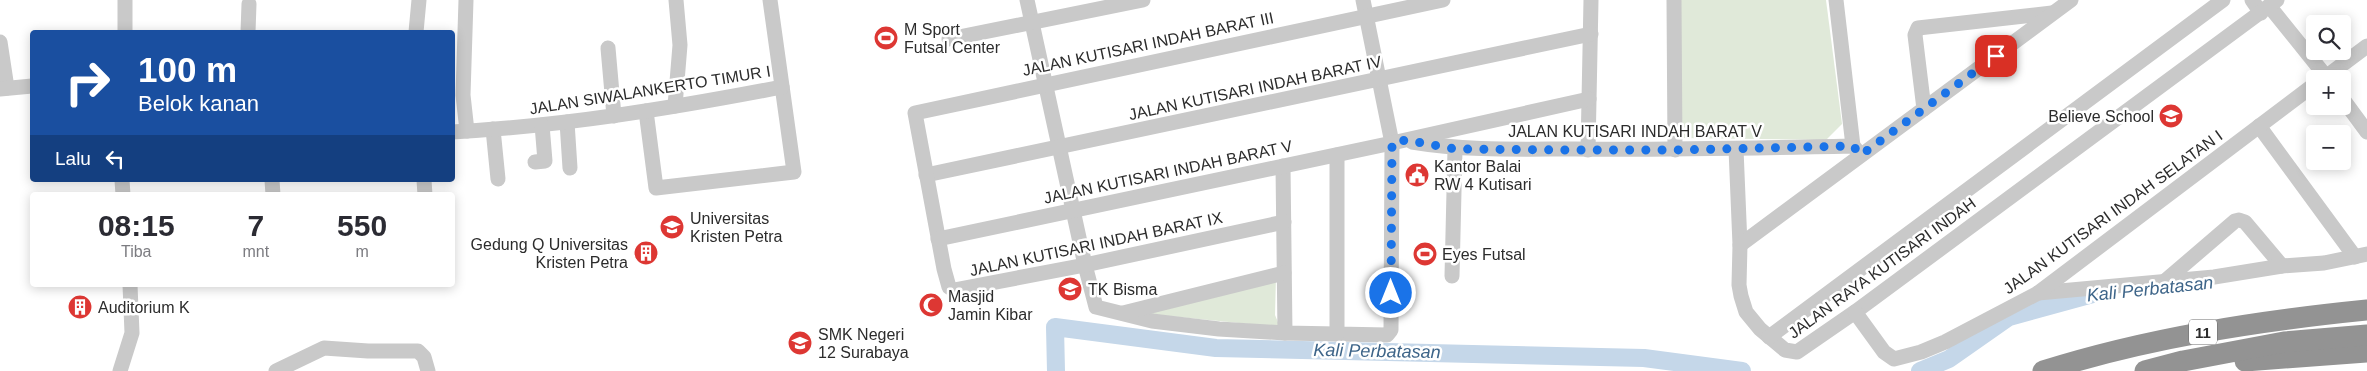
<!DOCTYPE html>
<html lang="id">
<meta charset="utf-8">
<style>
:root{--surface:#fff;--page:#f2f2f3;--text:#2b2b33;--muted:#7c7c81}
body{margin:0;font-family:Arial,sans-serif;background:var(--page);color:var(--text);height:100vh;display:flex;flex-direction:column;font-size:19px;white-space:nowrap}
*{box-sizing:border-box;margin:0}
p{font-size:16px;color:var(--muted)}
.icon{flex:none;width:28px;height:28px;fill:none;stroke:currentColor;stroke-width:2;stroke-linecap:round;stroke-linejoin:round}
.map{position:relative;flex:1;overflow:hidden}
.drawer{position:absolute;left:30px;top:192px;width:425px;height:95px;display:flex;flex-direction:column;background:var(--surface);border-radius:5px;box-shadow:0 2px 12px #0003}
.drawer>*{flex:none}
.top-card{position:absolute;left:30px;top:30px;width:425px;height:152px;border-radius:5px;box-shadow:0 2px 12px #0003;background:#1a4fa0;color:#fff;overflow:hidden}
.controls{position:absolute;left:2306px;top:15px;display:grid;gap:10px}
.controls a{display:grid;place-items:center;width:45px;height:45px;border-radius:5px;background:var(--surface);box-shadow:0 2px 12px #0003;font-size:25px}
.pin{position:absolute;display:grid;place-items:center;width:42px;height:42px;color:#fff;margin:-21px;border-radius:10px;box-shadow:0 2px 8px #0006}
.me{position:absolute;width:55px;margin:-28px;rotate:0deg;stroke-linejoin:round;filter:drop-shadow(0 0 4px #0008)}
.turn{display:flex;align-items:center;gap:18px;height:105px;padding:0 25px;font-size:22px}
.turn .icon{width:65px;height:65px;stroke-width:2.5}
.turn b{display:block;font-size:35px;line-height:42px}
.then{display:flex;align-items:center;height:48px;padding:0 25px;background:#0003;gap:10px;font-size:19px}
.eta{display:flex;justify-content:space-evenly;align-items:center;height:85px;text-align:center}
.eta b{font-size:30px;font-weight:700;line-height:35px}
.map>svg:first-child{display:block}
</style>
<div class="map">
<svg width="2367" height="371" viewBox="0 0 2367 371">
<rect width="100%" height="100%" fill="#fff"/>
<g fill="#e0e9d9">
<polygon points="1680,0 1826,0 1842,124 1826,140 1679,138"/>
<polygon points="1276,276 1275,315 1280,327 1138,313"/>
</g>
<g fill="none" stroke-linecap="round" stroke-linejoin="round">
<g stroke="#c5d7e9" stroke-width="18">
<polyline points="1056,371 1055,327 1216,348 1644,358 1742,371"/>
<polyline points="1920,371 1949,359 2009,317 2100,292"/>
</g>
<g stroke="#c9c9c9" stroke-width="15">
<polyline points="125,0 125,32"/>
<polyline points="466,0 463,95 467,131"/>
<polyline points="1027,0 1085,265 1096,307 1152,321 1219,329 1285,333"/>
<polyline points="1674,0 1675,150"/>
<polyline points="1836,0 1853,146"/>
<polyline points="2252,0 2261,13"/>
<polyline points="2270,7 2328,79"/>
<polyline points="248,32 249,4"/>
<polyline points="416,32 419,0"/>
<polyline points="949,39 1143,0"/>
<polyline points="0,42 7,88"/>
<polyline points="608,48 614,116"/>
<polyline points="2323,79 2367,46"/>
<polyline points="0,89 32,86"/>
<polyline points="2342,98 2367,132"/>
<polyline points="675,106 680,45 676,0"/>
<polyline points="1924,109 1915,35 1918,28 2052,13"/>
<polyline points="646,111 656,188 794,172 770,0"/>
<polyline points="567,122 570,168"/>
<polyline points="2259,126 2355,257"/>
<polyline points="493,129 498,179"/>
<path d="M452,132C563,126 673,108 782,87"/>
<path d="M1412,142C1466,151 1521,149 1575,149C1668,150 1761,148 1853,146L1861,155"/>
<polyline points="1736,149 1740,245 1739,285 1741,296 1746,312 1760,329 1785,350 1797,352 1855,312 2277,0"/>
<polyline points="1588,150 1591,0"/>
<polyline points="1337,155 1337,334 1387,335 1391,330 1392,143 1363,0"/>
<polyline points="535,162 545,161 542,125"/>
<polyline points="1283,166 1285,333 1337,334"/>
<polyline points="926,175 1591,34"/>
<polyline points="122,180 123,195"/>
<polyline points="272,180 273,195"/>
<polyline points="424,180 425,195"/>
<polyline points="1284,222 1085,265 954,290 949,287 944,269 915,113 1443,0"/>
<polyline points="938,239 1392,143 1589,99"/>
<polyline points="1740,245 2071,0"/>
<polyline points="1452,276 1455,149"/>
<polyline points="2165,281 2235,221 2239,220 2245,222 2282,266"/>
<polyline points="2038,293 2214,277 2282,266 2324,263 2367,254"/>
<polyline points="1855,312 1884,352 1894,359 1921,352 1945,342 2038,293 2315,84"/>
<polyline points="1123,313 1284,273"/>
<polyline points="1769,337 2223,0"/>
<polyline points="120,371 132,333 130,285"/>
<polyline points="276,371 324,348 368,351 418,351 424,357 428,371"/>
</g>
<g stroke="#939393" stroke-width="21">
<polyline points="2245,361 2367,352"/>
<path d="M2043,371C2148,338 2257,321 2367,310"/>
<polyline points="2145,371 2183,361 2284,342 2367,335"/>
</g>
</g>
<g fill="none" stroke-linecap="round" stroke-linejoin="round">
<polyline stroke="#1a73e8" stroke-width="9" stroke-dasharray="0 16.2" points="1391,293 1392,143 1406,140 1455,149 1570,150 1675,150 1853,146 1861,155 1996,56"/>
</g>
<defs>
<symbol id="stadium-disc" viewBox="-11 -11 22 22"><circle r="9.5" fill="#dd3733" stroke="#fff"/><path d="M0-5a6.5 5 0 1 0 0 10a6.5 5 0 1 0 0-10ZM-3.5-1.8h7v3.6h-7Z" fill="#fff"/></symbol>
<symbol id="school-disc" viewBox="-11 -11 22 22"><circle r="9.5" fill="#dd3733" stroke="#fff"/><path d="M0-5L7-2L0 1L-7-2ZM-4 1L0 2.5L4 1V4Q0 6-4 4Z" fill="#fff"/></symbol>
<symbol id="civic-disc" viewBox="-11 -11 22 22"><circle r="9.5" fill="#dd3733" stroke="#fff"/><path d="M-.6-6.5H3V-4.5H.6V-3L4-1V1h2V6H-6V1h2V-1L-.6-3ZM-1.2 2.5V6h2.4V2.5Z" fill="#fff"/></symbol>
<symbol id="university-disc" viewBox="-11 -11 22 22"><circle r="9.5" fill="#dd3733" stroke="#fff"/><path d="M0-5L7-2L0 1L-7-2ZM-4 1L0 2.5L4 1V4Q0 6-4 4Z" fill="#fff"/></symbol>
<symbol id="building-disc" viewBox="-11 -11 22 22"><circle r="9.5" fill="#dd3733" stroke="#fff"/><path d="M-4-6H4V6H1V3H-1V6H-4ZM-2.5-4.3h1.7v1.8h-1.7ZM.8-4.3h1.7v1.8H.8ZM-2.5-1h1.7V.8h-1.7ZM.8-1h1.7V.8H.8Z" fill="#fff"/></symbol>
<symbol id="mosque-disc" viewBox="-11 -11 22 22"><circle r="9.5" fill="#dd3733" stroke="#fff"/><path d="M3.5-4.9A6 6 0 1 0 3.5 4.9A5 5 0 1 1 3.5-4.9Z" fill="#fff"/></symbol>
</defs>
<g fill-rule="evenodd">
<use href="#stadium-disc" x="872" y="24" width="28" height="28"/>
<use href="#school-disc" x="2157" y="102" width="28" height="28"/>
<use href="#civic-disc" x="1403" y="161" width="28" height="28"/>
<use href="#university-disc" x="658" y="213" width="28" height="28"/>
<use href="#building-disc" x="632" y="239" width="28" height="28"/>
<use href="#stadium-disc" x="1411" y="240" width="28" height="28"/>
<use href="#school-disc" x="1056" y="275" width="28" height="28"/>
<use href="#mosque-disc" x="917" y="291" width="28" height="28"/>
<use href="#building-disc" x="66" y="293" width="28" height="28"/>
<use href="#school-disc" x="786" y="329" width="28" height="28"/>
</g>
<g text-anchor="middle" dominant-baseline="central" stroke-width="5" stroke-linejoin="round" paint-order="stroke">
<rect fill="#fff" stroke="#6b6b6b" stroke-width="1" x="2189" y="319.5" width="28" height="25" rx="4"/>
<g font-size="15" font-weight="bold" fill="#2c2c2c">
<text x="2203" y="332">11</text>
</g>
<g font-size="16" fill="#2c2c2c" stroke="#fff" text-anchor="start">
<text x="904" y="29">M Sport<tspan x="904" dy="18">Futsal Center</tspan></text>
<text x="2154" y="116" text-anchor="end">Believe School</text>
<text x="1434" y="166">Kantor Balai<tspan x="1434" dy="18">RW 4 Kutisari</tspan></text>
<text x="690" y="218">Universitas<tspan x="690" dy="18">Kristen Petra</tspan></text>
<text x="628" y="244" text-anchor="end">Gedung Q Universitas<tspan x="628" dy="18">Kristen Petra</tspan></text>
<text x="1442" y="254">Eyes Futsal</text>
<text x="1088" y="289">TK Bisma</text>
<text x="948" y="296">Masjid<tspan x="948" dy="18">Jamin Kibar</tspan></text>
<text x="98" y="307">Auditorium K</text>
<text x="818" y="334">SMK Negeri<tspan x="818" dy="18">12 Surabaya</tspan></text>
</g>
<g font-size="16" fill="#2c2c2c" stroke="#fff">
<text transform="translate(1148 44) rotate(-12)">JALAN KUTISARI INDAH BARAT III</text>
<text transform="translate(1255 88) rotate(-12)">JALAN KUTISARI INDAH BARAT IV</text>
<text transform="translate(650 90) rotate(-9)">JALAN SIWALANKERTO TIMUR I</text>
<text x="1635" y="131">JALAN KUTISARI INDAH BARAT V</text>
<text transform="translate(1168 172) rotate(-12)">JALAN KUTISARI INDAH BARAT V</text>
<text transform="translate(2113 212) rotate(-36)">JALAN KUTISARI INDAH SELATAN I</text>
<text transform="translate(1096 244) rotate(-12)">JALAN KUTISARI INDAH BARAT IX</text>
<text transform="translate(1882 268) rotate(-36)">JALAN RAYA KUTISARI INDAH</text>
</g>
<g font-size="18" font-style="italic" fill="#3e6589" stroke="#fff">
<text transform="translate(2150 289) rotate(-6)">Kali Perbatasan</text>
<text transform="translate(1377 351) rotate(1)">Kali Perbatasan</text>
</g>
</g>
</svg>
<div class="controls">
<a><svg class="icon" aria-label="search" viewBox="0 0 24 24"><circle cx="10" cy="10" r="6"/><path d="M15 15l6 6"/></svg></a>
<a>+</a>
<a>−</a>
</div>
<div class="pin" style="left:1996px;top:56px;background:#d93025"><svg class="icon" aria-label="arrive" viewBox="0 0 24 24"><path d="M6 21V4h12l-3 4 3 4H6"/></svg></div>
<svg class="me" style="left:1391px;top:293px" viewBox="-20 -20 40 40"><circle r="17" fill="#1a73e8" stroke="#fff" stroke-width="3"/><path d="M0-11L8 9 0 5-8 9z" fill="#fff"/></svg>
<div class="top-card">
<div class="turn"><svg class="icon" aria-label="right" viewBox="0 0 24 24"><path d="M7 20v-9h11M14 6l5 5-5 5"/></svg><div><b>100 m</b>Belok kanan</div></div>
<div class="then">Lalu<svg class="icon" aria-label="left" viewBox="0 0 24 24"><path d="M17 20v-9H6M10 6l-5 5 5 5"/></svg></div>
</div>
<section class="drawer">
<div class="eta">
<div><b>08:15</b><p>Tiba</p></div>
<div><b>7</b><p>mnt</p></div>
<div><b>550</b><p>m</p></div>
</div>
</section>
</div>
